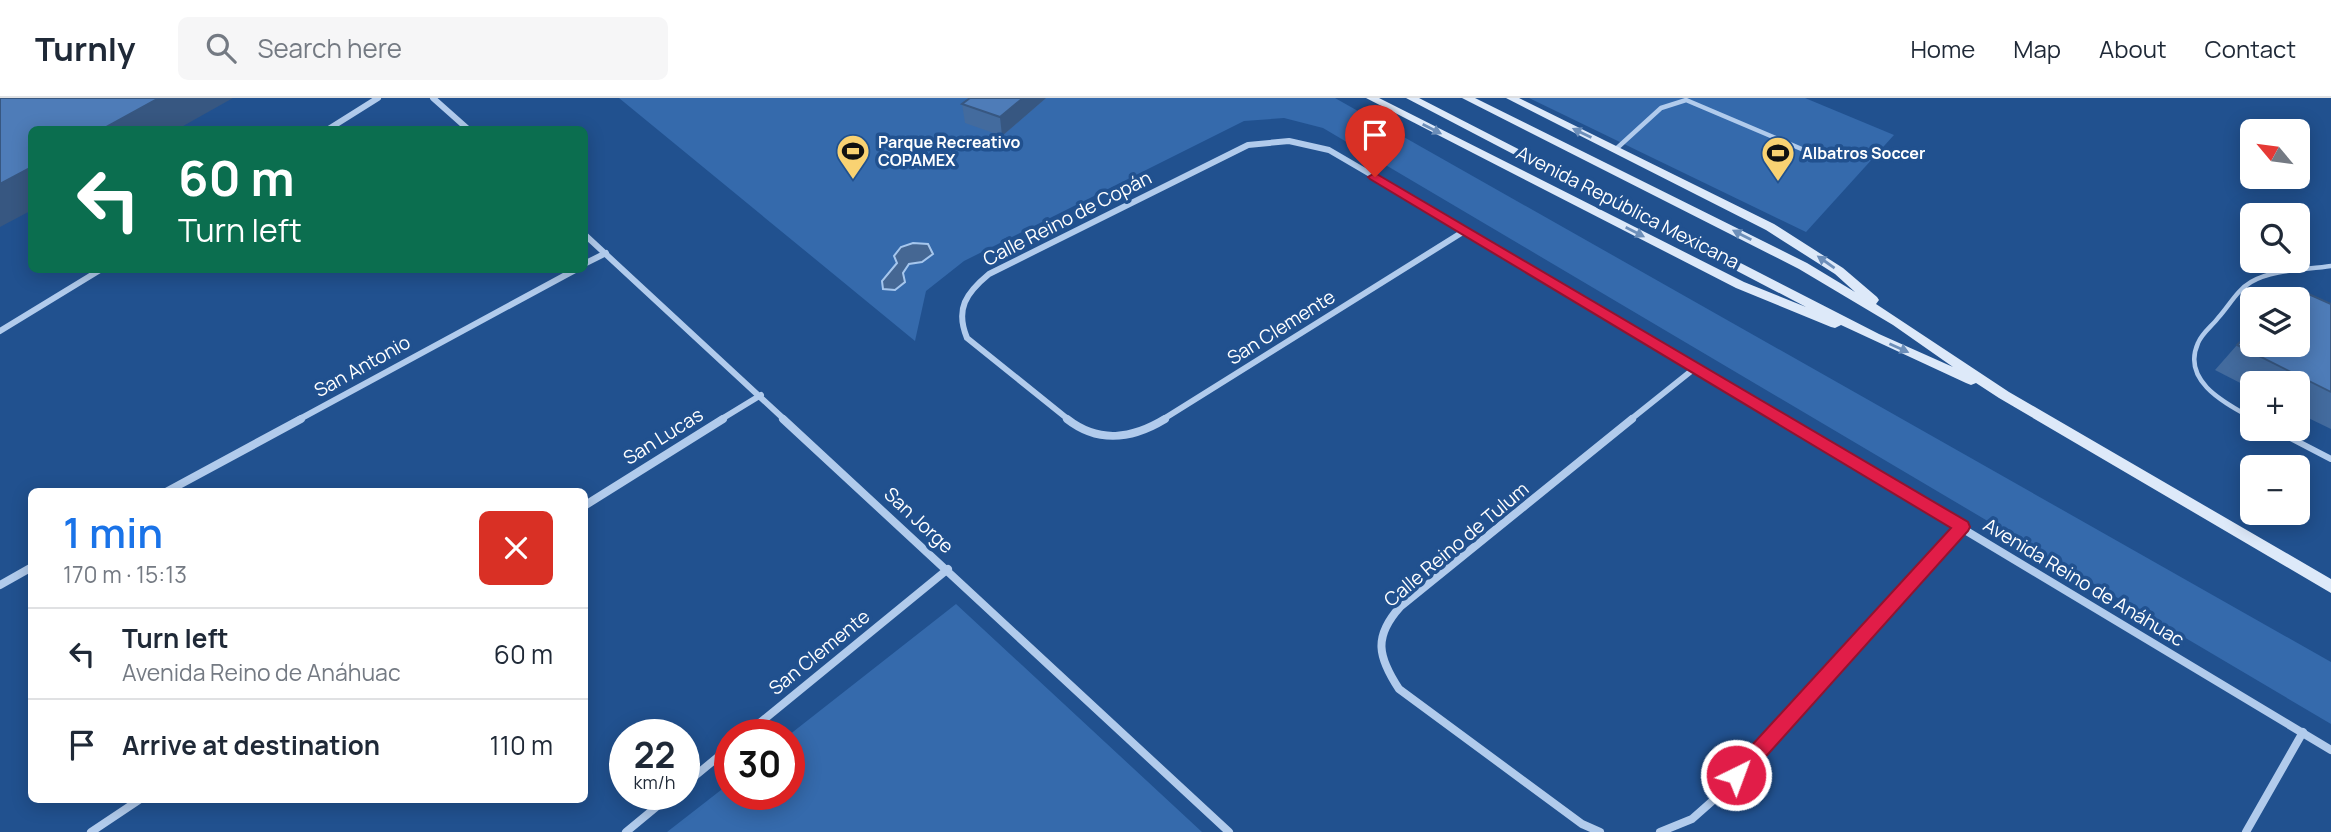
<!DOCTYPE html>
<meta charset="utf-8">
<style>
:root{--surface:#fff;--page:#f6f6f7;--text:#1f2937;--muted:#747a83;--line:#e0e1e3;--accent:#1a73e8}
body{margin:0;font-family:Manrope,sans-serif;background:var(--page);color:var(--text);height:100vh;display:flex;flex-direction:column;font-size:26px;white-space:nowrap}
*{box-sizing:border-box;margin:0}
p{font-size:23px;color:var(--muted)}
.icon{flex:none;width:38px;height:38px;fill:none;stroke:currentColor;stroke-width:2;stroke-linecap:round;stroke-linejoin:round}
.map{position:relative;flex:1;overflow:hidden}
.sheet{position:absolute;left:28px;top:390px;width:560px;height:315px;display:flex;flex-direction:column;background:var(--surface);border-radius:10px;box-shadow:0 4px 18px #0003}
.sheet>*{flex:none}
.guide{position:absolute;left:28px;top:28px;width:560px;height:147px;border-radius:10px;box-shadow:0 4px 18px #0003;background:#0b6e4f;color:#fff;overflow:hidden}
.needle{width:46px;rotate:299deg}
.fabs{position:absolute;left:2240px;top:21px;display:grid;gap:14px}
.fabs a{display:grid;place-items:center;width:70px;height:70px;border-radius:10px;background:var(--surface);box-shadow:0 4px 18px #0003;font-size:35px}
.speed{position:absolute;left:609px;top:621px;display:flex;gap:14px;font-size:35px;font-weight:700;text-align:center}
.speed>*{display:grid;place-content:center;width:91px;height:91px;border-radius:50%;background:var(--surface);box-shadow:0 4px 18px #0003;line-height:1}
.speed small{font-size:18px;font-weight:400}
.speed .limit{border:10px solid #d22;background:#fff;color:#111}
.pin{position:absolute;display:grid;place-items:center;width:60px;height:60px;color:#fff;margin:-72px -30px;border-radius:50% 50% 50% 0;rotate:-45deg;box-shadow:0 0 7px #0007}
.pin .icon{rotate:45deg}
.me{position:absolute;width:77px;margin:-38px;rotate:42deg;stroke-linejoin:round;filter:drop-shadow(0 0 5px #0008)}
.turn{display:flex;align-items:center;gap:24px;height:147px;padding:0 35px;font-size:32px}
.turn .icon{width:91px;height:91px;stroke-width:2.5}
.turn b{display:block;font-size:49px;line-height:60px}
.round{display:grid;place-items:center;flex:none;width:74px;height:74px;border-radius:10px;background:var(--page)}
.summary{display:flex;align-items:center;justify-content:space-between;height:119px;padding:0 35px}
h1{font-size:42px;font-weight:600;line-height:52px;color:var(--accent)}
ul{padding:0;list-style:none}
li{display:flex;align-items:center;gap:21px;height:91px;padding:0 35px;border-top:2px solid var(--line)}
li div{flex:1}
li b{display:block;font-size:26px}
li em{font-style:normal}
header{display:flex;align-items:center;gap:42px;box-sizing:border-box;height:98px;padding:0 35px;background:var(--surface);border-bottom:2px solid var(--line)}
header strong{font-size:33px}
nav{display:flex;gap:38px;margin-inline-start:auto;font-size:24px}
.search{width:490px;height:63px;background:var(--page);display:flex;align-items:center;gap:18px;box-sizing:border-box;padding:0 24px;border-radius:10px;color:var(--muted);font-size:26px}
.map>svg:first-child{display:block}
</style>
<header>
<strong>Turnly</strong>
<div class="search"><svg class="icon" aria-label="search" viewBox="0 0 24 24"><circle cx="10" cy="10" r="6"/><path d="M15 15l6 6"/></svg>Search here</div>
<nav><a>Home</a><a>Map</a><a>About</a><a>Contact</a></nav>
</header>
<div class="map">
<svg width="2331" height="734" viewBox="0 0 2331 734">
<rect width="100%" height="100%" fill="#21518f"/>
<g fill="#356aac">
<polygon points="619,0 1335,0 2331,564 2331,626 1323,30 1284,20 1244,23 964,163 926,193 915,243"/>
<polygon points="1529,0 1805,0 1894,37 1806,134"/>
<polygon points="956,506 1202,734 667,734 730,685 730,696 789,696 789,637"/>
</g>
<polygon fill="#456793" stroke="#a5c6ed" stroke-width="2" points="913,145 928,146 933,156 922,164 909,166 903,175 905,184 895,192 883,191 882,183 897,165 894,158 901,149"/>
<g fill="none" stroke-linecap="round" stroke-linejoin="round">
<g stroke="#b1cbec" stroke-width="4.5">
<polyline points="1616,51 1661,10 1686,2 1811,55"/>
<path d="M2252,320C2225,305 2181,283 2198,245C2202,235 2212,228 2218,220C2229,208 2237,192 2251,184C2273,171 2306,172 2331,168"/>
</g>
<polyline stroke="#b1cbec" stroke-width="6" points="2273,331 2331,361"/>
<g stroke="#b1cbec" stroke-width="6">
<polyline points="433,0 469,32"/>
<polyline points="327,32 378,0"/>
<polyline points="1466,132 1783,322"/>
<polyline points="584,136 785,322"/>
<polyline points="584,166 606,155"/>
<polyline points="0,233 100,172"/>
<polyline points="298,322 575,172"/>
<polyline points="720,322 761,297"/>
<path d="M1069,322L967,240C955,211 966,195 989,176L1248,47L1289,43L1329,52L1466,132"/>
<polyline points="1162,322 1466,132"/>
<polyline points="1630,322 1695,270"/>
</g>
<g stroke="#b1cbec" stroke-width="8">
<polyline points="783,321 1229,734"/>
<path d="M1067,321C1099,346 1132,341 1165,321"/>
<polyline points="1780,321 2331,652"/>
<polyline points="166,394 301,321"/>
<polyline points="584,408 723,321"/>
<polyline points="0,487 32,469"/>
<polyline points="745,637 948,471"/>
<polyline points="684,687 730,649"/>
<polyline points="91,734 139,702"/>
<polyline points="626,734 672,696"/>
<path d="M1600,734L1582,726L1399,591C1378,559 1373,539 1400,509L1632,321"/>
<polyline points="1660,734 1692,721 1718,698 1962,429"/>
<polyline points="2246,734 2303,634"/>
</g>
<polygon fill="#dde9f9" fill-rule="evenodd" points="1366,0 1379,0 1744,184 1806,209 1406,0 1419,0 1879,236 1953,269 1893,227 1799,171 1462,0 1475,0 1807,165 1855,194 1835,176 1766,132 1506,0 1519,0 1774,126 1843,170 1877,199 1879,202 1876,206 2009,294 2331,481 2331,495 1999,300 1976,285 1971,287 1966,285 1841,227 1835,230 1831,229 1736,190"/>
</g>
<g fill="#436b9e">
<polygon points="970,0 1046,0 1002,38 965,25 962,6"/>
<polygon points="2331,206 2331,331 2298,315 2298,285 2252,285 2252,291 2215,272 2237,247"/>
</g>
<g fill="#375781">
<polygon points="159,0 233,0 176,32 101,32"/>
<polygon points="1023,0 1046,0 1002,38 1000,19"/>
<polygon points="32,69 32,112 0,129 0,86"/>
</g>
<g fill="#4e7cb8" stroke="#375781" stroke-width="2">
<polygon points="0,0 159,0 101,32 32,32 32,69 0,86"/>
<polygon points="970,0 1023,0 1000,19 962,6"/>
<polygon points="2295,190 2331,206 2331,294 2237,247 2252,232 2252,247 2298,247 2298,201 2284,201"/>
</g>
<defs><path id="oneway-solid" d="M-6-.8H1V-3.2L6.5 0L1 3.2V.8H-6Z" transform="scale(1.75)"/></defs>
<g fill="#6c8eb9">
<use href="#oneway-solid" transform="translate(1432 31) rotate(27)"/>
<use href="#oneway-solid" transform="translate(1582 35) rotate(-154)"/>
<use href="#oneway-solid" transform="translate(1635 134) rotate(27)"/>
<use href="#oneway-solid" transform="translate(1742 137) rotate(-153)"/>
<use href="#oneway-solid" transform="translate(1826 164) rotate(-145)"/>
<use href="#oneway-solid" transform="translate(1899 250) rotate(24)"/>
</g>
<polygon fill="#e11d48" stroke="#92132f" stroke-width="2" points="1375,75 1968,424 1970,429 1968,433 1743,684 1736,686 1730,684 1727,677 1730,671 1951,430 1370,81 1368,79"/>
<defs>
<symbol id="stadium-pin" viewBox="-11 -11 22 30"><path d="M0 17L-7.5 6A9.5 9.5 0 1 1 7.5 6Z" fill="#f9d272" stroke="#21518f"/><path d="M0-5a6.5 5 0 1 0 0 10a6.5 5 0 1 0 0-10ZM-3.5-1.8h7v3.6h-7Z" fill="#111"/></symbol>
</defs>
<g fill-rule="evenodd">
<use href="#stadium-pin" x="834" y="34" width="38" height="52"/>
<use href="#stadium-pin" x="1759" y="36" width="38" height="52"/>
</g>
<g text-anchor="middle" dominant-baseline="central" stroke-width="7" stroke-linejoin="round" paint-order="stroke">
<g font-size="16" font-weight="bold" fill="#fff" stroke="#21518f" text-anchor="start">
<text x="878" y="44">Parque Recreativo<tspan x="878" dy="18">COPAMEX</tspan></text>
<text x="1802" y="55">Albatros Soccer</text>
</g>
<g font-size="19" fill="#fff" stroke="#21518f">
<text transform="translate(1628 109) rotate(27)">Avenida República Mexicana</text>
<text transform="translate(1067 120) rotate(-27)">Calle Reino de Copán</text>
<text transform="translate(1281 229) rotate(-32)">San Clemente</text>
<text transform="translate(362 268) rotate(-29)">San Antonio</text>
<text transform="translate(663 338) rotate(-32)">San Lucas</text>
<text transform="translate(919 422) rotate(43)">San Jorge</text>
<text transform="translate(1456 446) rotate(-40)">Calle Reino de Tulum</text>
<text transform="translate(2084 484) rotate(31)">Avenida Reino de Anáhuac</text>
<text transform="translate(819 554) rotate(-39)">San Clemente</text>
</g>
</g>
</svg>
<div class="fabs">
<a><svg class="needle" viewBox="-14 -14 28 28"><path d="M0-13l5 13h-10z" fill="#e53935"/><path d="M0 13l5-13h-10z" fill="#747a83"/></svg></a>
<a><svg class="icon" aria-label="search" viewBox="0 0 24 24"><circle cx="10" cy="10" r="6"/><path d="M15 15l6 6"/></svg></a>
<a><svg class="icon" aria-label="layers" viewBox="0 0 24 24"><path d="M12 4l9 5-9 5-9-5zM3 14l9 5 9-5"/></svg></a>
<a>+</a>
<a>−</a>
</div>
<div class="speed"><div>22<small>km/h</small></div><div class="limit">30</div></div>
<div class="pin" style="left:1375px;top:79px;background:#d93025"><svg class="icon" aria-label="arrive" viewBox="0 0 24 24"><path d="M6 21V4h12l-3 4 3 4H6"/></svg></div>
<svg class="me" style="left:1736px;top:677px" viewBox="-20 -20 40 40"><circle r="17" fill="#e11d48" stroke="#fff" stroke-width="3"/><path d="M0-11L8 9 0 5-8 9z" fill="#fff"/></svg>
<div class="guide">
<div class="turn"><svg class="icon" aria-label="left" viewBox="0 0 24 24"><path d="M17 20v-9H6M10 6l-5 5 5 5"/></svg><div><b>60 m</b>Turn left</div></div>
</div>
<section class="sheet">
<div class="summary"><div><h1>1 min</h1><p>170 m · 15:13</p></div><a class="round" style="background:#d93025;color:#fff"><svg class="icon" aria-label="close" viewBox="0 0 24 24"><path d="M6 6l12 12M18 6L6 18"/></svg></a></div>
<ul>
<li><svg class="icon" aria-label="left" viewBox="0 0 24 24"><path d="M17 20v-9H6M10 6l-5 5 5 5"/></svg><div><b>Turn left</b><p>Avenida Reino de Anáhuac</p></div><em>60 m</em></li>
<li><svg class="icon" aria-label="arrive" viewBox="0 0 24 24"><path d="M6 21V4h12l-3 4 3 4H6"/></svg><div><b>Arrive at destination</b></div><em>110 m</em></li>
</ul>
</section>
</div>
